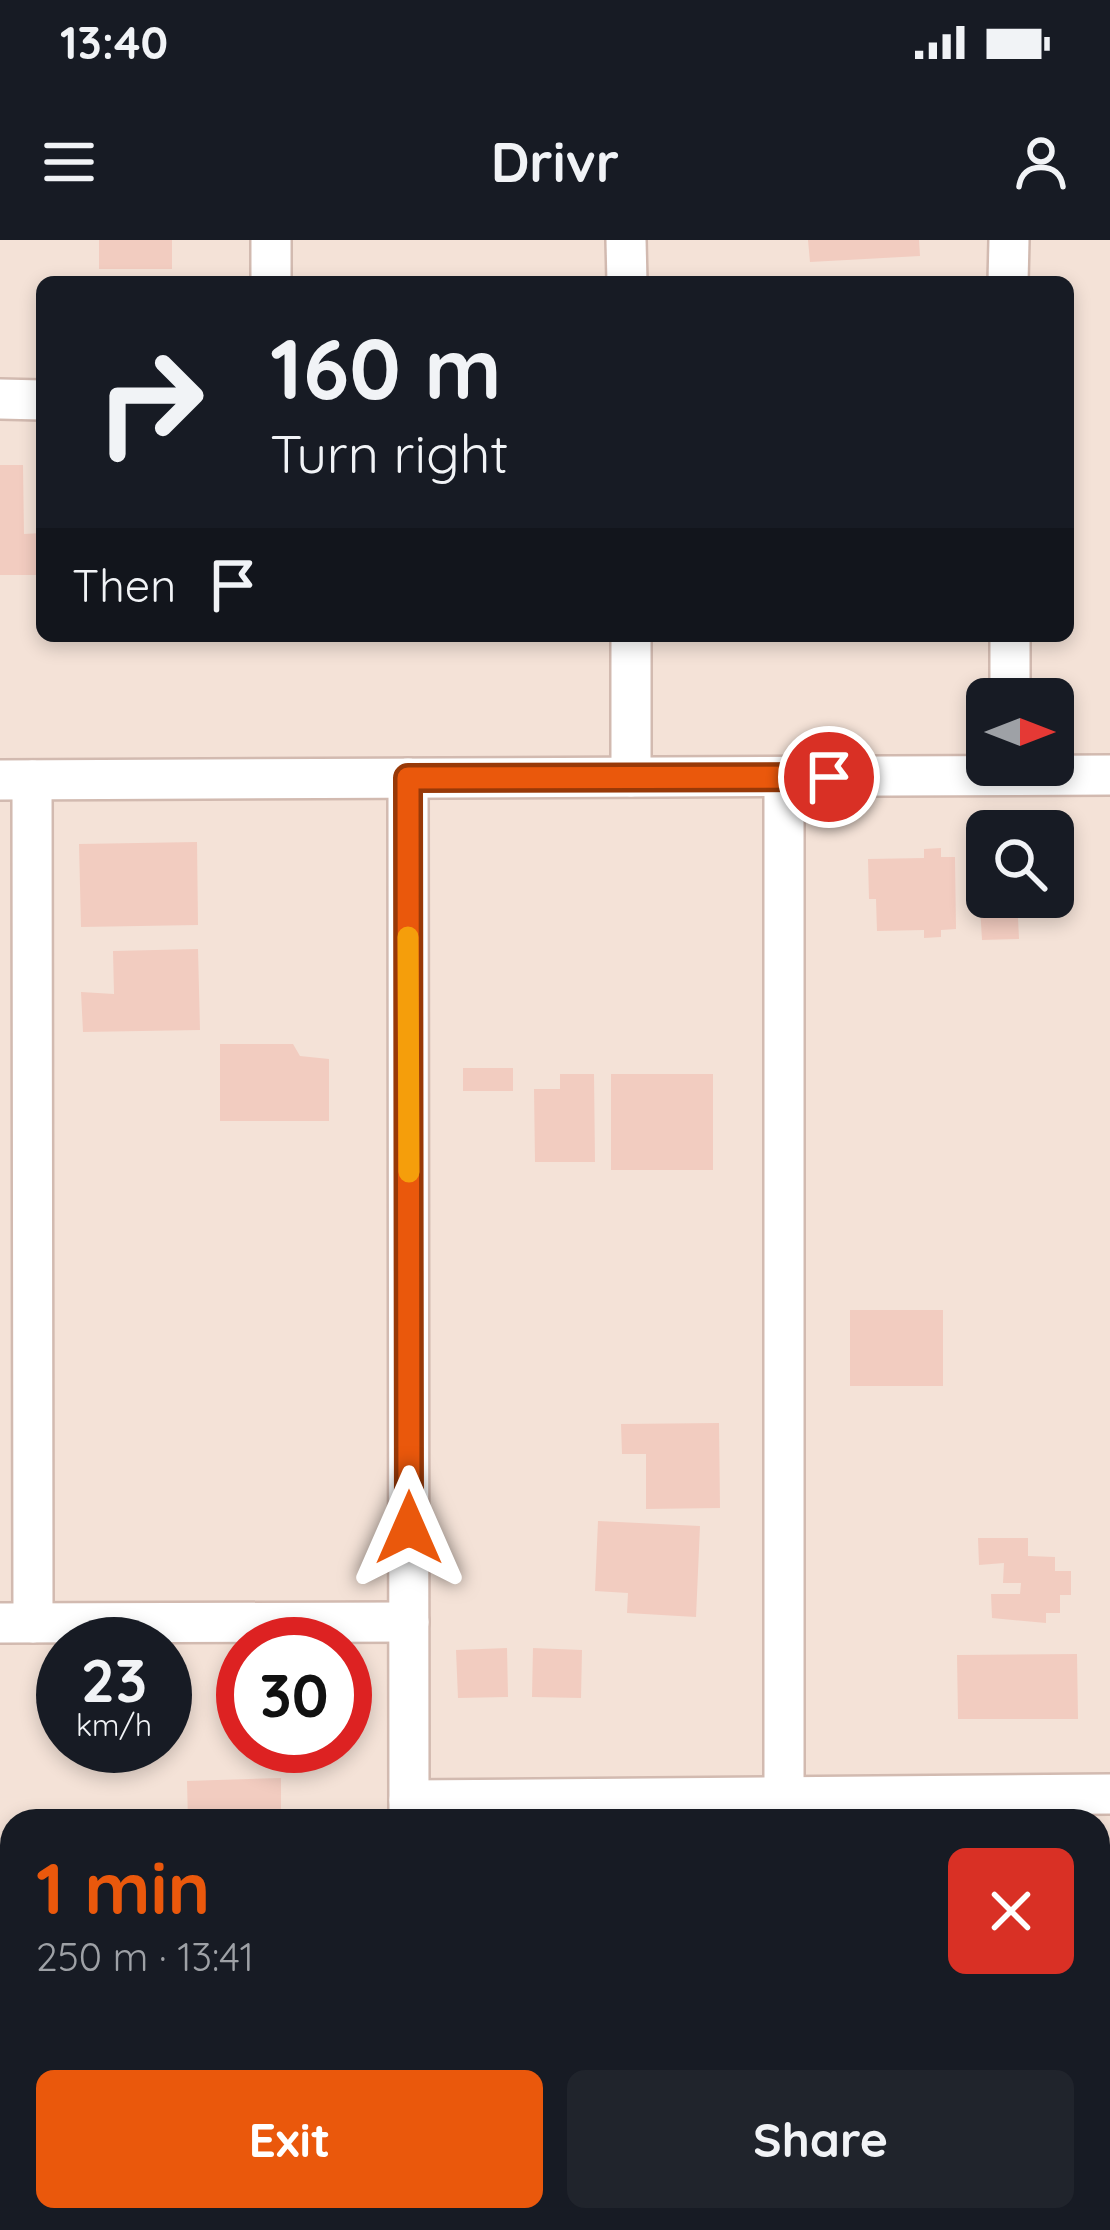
<!DOCTYPE html>
<meta charset="utf-8">
<style>
:root{--surface:#171b24;--page:#20242c;--text:#f1f3f6;--muted:#9ea1a6;--accent:#ea580c}
body{margin:0;font-family:Quicksand,sans-serif;background:var(--page);color:var(--text);height:100vh;display:flex;flex-direction:column;font-size:45px;white-space:nowrap}
*{box-sizing:border-box;margin:0}
p{font-size:39px;color:var(--muted)}
.icon{flex:none;width:66px;height:66px;fill:none;stroke:currentColor;stroke-width:2;stroke-linecap:round;stroke-linejoin:round}
.map{position:relative;flex:1;overflow:hidden}
.details{position:absolute;left:0px;top:1569px;width:1110px;height:423px;display:flex;flex-direction:column;background:var(--surface);border-radius:36px 36px 0 0;box-shadow:0 6px 18px #0003}
.details>*{flex:none}
.banner{position:absolute;left:36px;top:36px;width:1038px;height:366px;border-radius:18px;box-shadow:0 6px 18px #0003;background:#171b24;color:var(--text);overflow:hidden}
.needle{width:78px;rotate:90deg}
.fabs{position:absolute;left:966px;top:438px;display:grid;gap:24px}
.fabs a{display:grid;place-items:center;width:108px;height:108px;border-radius:18px;background:var(--surface);box-shadow:0 6px 18px #0003;font-size:60px}
.speed{position:absolute;left:36px;top:1377px;display:flex;gap:24px;font-size:60px;font-weight:700;text-align:center}
.speed>*{display:grid;place-content:center;width:156px;height:156px;border-radius:50%;background:var(--surface);box-shadow:0 6px 18px #0003;line-height:1}
.speed small{font-size:30px;font-weight:400}
.speed .limit{border:18px solid #d22;background:#fff;color:#111}
.pin{position:absolute;display:grid;place-items:center;width:102px;height:102px;color:#fff;margin:-51px;border:6px solid #fff;border-radius:50%;box-shadow:0 3px 12px #0007}
.me{position:absolute;width:132px;margin:-66px;rotate:0deg;stroke-linejoin:round;filter:drop-shadow(0 0 9px #0008)}
.turn{display:flex;align-items:center;gap:42px;height:252px;padding:0 36px;font-size:54px}
.turn .icon{width:156px;height:156px;stroke-width:2.5}
.turn b{display:block;font-size:84px;line-height:102px}
.then{display:flex;align-items:center;height:114px;padding:0 36px;background:#0003;gap:24px;font-size:45px}
.round{display:grid;place-items:center;flex:none;width:126px;height:126px;border-radius:18px;background:var(--page)}
.summary{display:flex;align-items:center;justify-content:space-between;height:204px;padding:0 36px}
h1{font-size:72px;font-weight:700;line-height:90px;color:var(--accent)}
.button{display:flex;gap:24px;margin-top:auto;padding:24px 36px}
.button a{flex:1;height:138px;border-radius:18px;background:var(--accent);color:#fff;font-size:48px;font-weight:700;line-height:138px;text-align:center}
.button a+a{background:var(--page);color:var(--text)}
.status{display:flex;justify-content:space-between;align-items:center;height:84px;padding:0 60px;background:var(--surface);direction:ltr}
.status svg{height:33px;fill:currentColor}
header{display:flex;justify-content:space-between;align-items:center;height:156px;padding:0 36px;background:var(--surface);font-size:54px;font-weight:700}
.map>svg:first-child{display:block}
</style>
<div class="status"><b>13:40</b><svg viewBox="0 0 49 12"><path d="M0 12V9h3v3zM5 12V6h3v6zM10 12V3h3v9zM15 12V0h3v12zM26 1h20v11H26zM47 4h2v5h-2z"/></svg></div>
<header><svg class="icon" aria-label="menu" viewBox="0 0 24 24"><path d="M4 6h16M4 12h16M4 18h16"/></svg>Drivr<svg class="icon" aria-label="person" viewBox="0 0 24 24"><circle cx="12" cy="8" r="4"/><path d="M4 21q1-7 8-7t8 7"/></svg></header>
<div class="map">
<svg width="1110" height="1990" viewBox="0 0 1110 1990">
<rect width="100%" height="100%" fill="#fdf2e9"/>
<path fill="#f4e2d7" fill-rule="evenodd" d="M0,0H1110V1990H0ZM42,42H1068V396H42ZM987,459H1053V525H987ZM987,591H1053V657H987ZM63,1404H165V1506H63ZM243,1404H345V1506H243ZM12,1581H1098V1980H12Z"/>
<g fill="#f2ccc0">
<rect x="99" y="0" width="73" height="29"/>
<polygon points="808,0 919,0 920,16 810,22"/>
<polygon points="0,225 23,225 24,294 42,293 42,335 0,335"/>
<polygon points="197,602 198,685 81,687 79,604"/>
<polygon points="941,608 941,617 955,617 956,689 941,690 941,697 924,698 924,690 877,691 876,659 869,659 868,619 924,618 924,609"/>
<polygon points="977,616 987,616 987,657 1017,657 1019,699 982,700"/>
<polygon points="198,709 200,790 83,792 81,752 114,754 113,711"/>
<polygon points="220,804 293,804 300,816 329,819 329,881 220,881"/>
<rect x="463" y="828" width="50" height="23"/>
<polygon points="560,834 594,834 595,922 535,922 534,849 560,849"/>
<rect x="611" y="834" width="102" height="96"/>
<rect x="850" y="1070" width="93" height="76"/>
<polygon points="719,1183 720,1268 646,1269 646,1214 622,1214 621,1184"/>
<polygon points="598,1281 700,1286 696,1377 627,1373 628,1353 595,1351"/>
<polygon points="978,1298 1028,1298 1028,1316 1055,1317 1055,1331 1071,1331 1071,1355 1060,1355 1060,1373 1046,1373 1046,1383 992,1378 991,1354 1020,1354 1021,1343 1003,1343 1004,1323 979,1325"/>
<polygon points="507,1408 508,1457 458,1458 456,1410"/>
<polygon points="533,1408 582,1410 581,1458 532,1457"/>
<polygon points="1077,1414 1078,1479 958,1479 957,1415"/>
<polygon points="281,1538 281,1581 188,1581 187,1541"/>
<rect x="0" y="1665" width="12" height="47"/>
<polygon points="148,1980 231,1980 231,1985 148,1984"/>
</g>
<g fill="none" stroke-linecap="round" stroke-linejoin="round">
<defs>
<g id="minor">
<polyline points="271,0 271,42"/>
<polyline points="626,0 627,42"/>
<polyline points="1008,42 1009,0"/>
<polyline points="0,159 42,160"/>
<polyline points="631,396 631,537"/>
<polyline points="1010,396 1010,459"/>
<polyline points="784,537 784,1557"/>
<polyline points="408,538 409,1581"/>
<polyline points="0,540 1110,535"/>
<polyline points="32,540 33,1383"/>
<polyline points="0,1383 409,1382"/>
<polyline points="409,1560 1110,1554"/>
<polyline points="0,1817 12,1817"/>
<polyline points="1098,1939 1110,1939"/>
<polyline points="410,1980 410,1990"/>
</g>
</defs>
<use href="#minor" stroke="#d2bab0" stroke-width="44"/>
<use href="#minor" stroke="#fff" stroke-width="39"/>
</g>
<g fill="none" stroke-linecap="round" stroke-linejoin="round">
<defs>
<polyline id="route" points="409,1288 408,538 829,537"/>
</defs>
<use href="#route" stroke="#983908" stroke-width="30"/>
<use href="#route" stroke="#ea580c" stroke-width="21"/>
<polyline stroke="#f59e0b" stroke-width="21" points="408,697 409,932"/>
</g>
</svg>
<div class="fabs">
<a><svg class="needle" viewBox="-14 -14 28 28"><path d="M0-13l5 13h-10z" fill="#e53935"/><path d="M0 13l5-13h-10z" fill="#9ea1a6"/></svg></a>
<a><svg class="icon" aria-label="search" viewBox="0 0 24 24"><circle cx="10" cy="10" r="6"/><path d="M15 15l6 6"/></svg></a>
</div>
<div class="speed"><div>23<small>km/h</small></div><div class="limit">30</div></div>
<div class="pin" style="left:829px;top:537px;background:#d93025"><svg class="icon" aria-label="arrive" viewBox="0 0 24 24"><path d="M6 21V4h12l-3 4 3 4H6"/></svg></div>
<svg class="me" style="left:409px;top:1288px" viewBox="-20 -20 40 40"><path d="M0-17L14 15 0 8-14 15z" fill="#ea580c" stroke="#fff" stroke-width="4"/></svg>
<div class="banner">
<div class="turn"><svg class="icon" aria-label="right" viewBox="0 0 24 24"><path d="M7 20v-9h11M14 6l5 5-5 5"/></svg><div><b>160 m</b>Turn right</div></div>
<div class="then">Then<svg class="icon" aria-label="arrive" viewBox="0 0 24 24"><path d="M6 21V4h12l-3 4 3 4H6"/></svg></div>
</div>
<section class="details">
<div class="summary"><div><h1>1 min</h1><p>250 m · 13:41</p></div><a class="round" style="background:#d93025;color:#fff"><svg class="icon" aria-label="close" viewBox="0 0 24 24"><path d="M6 6l12 12M18 6L6 18"/></svg></a></div>
<div class="button"><a>Exit</a><a>Share</a></div>
</section>
</div>
